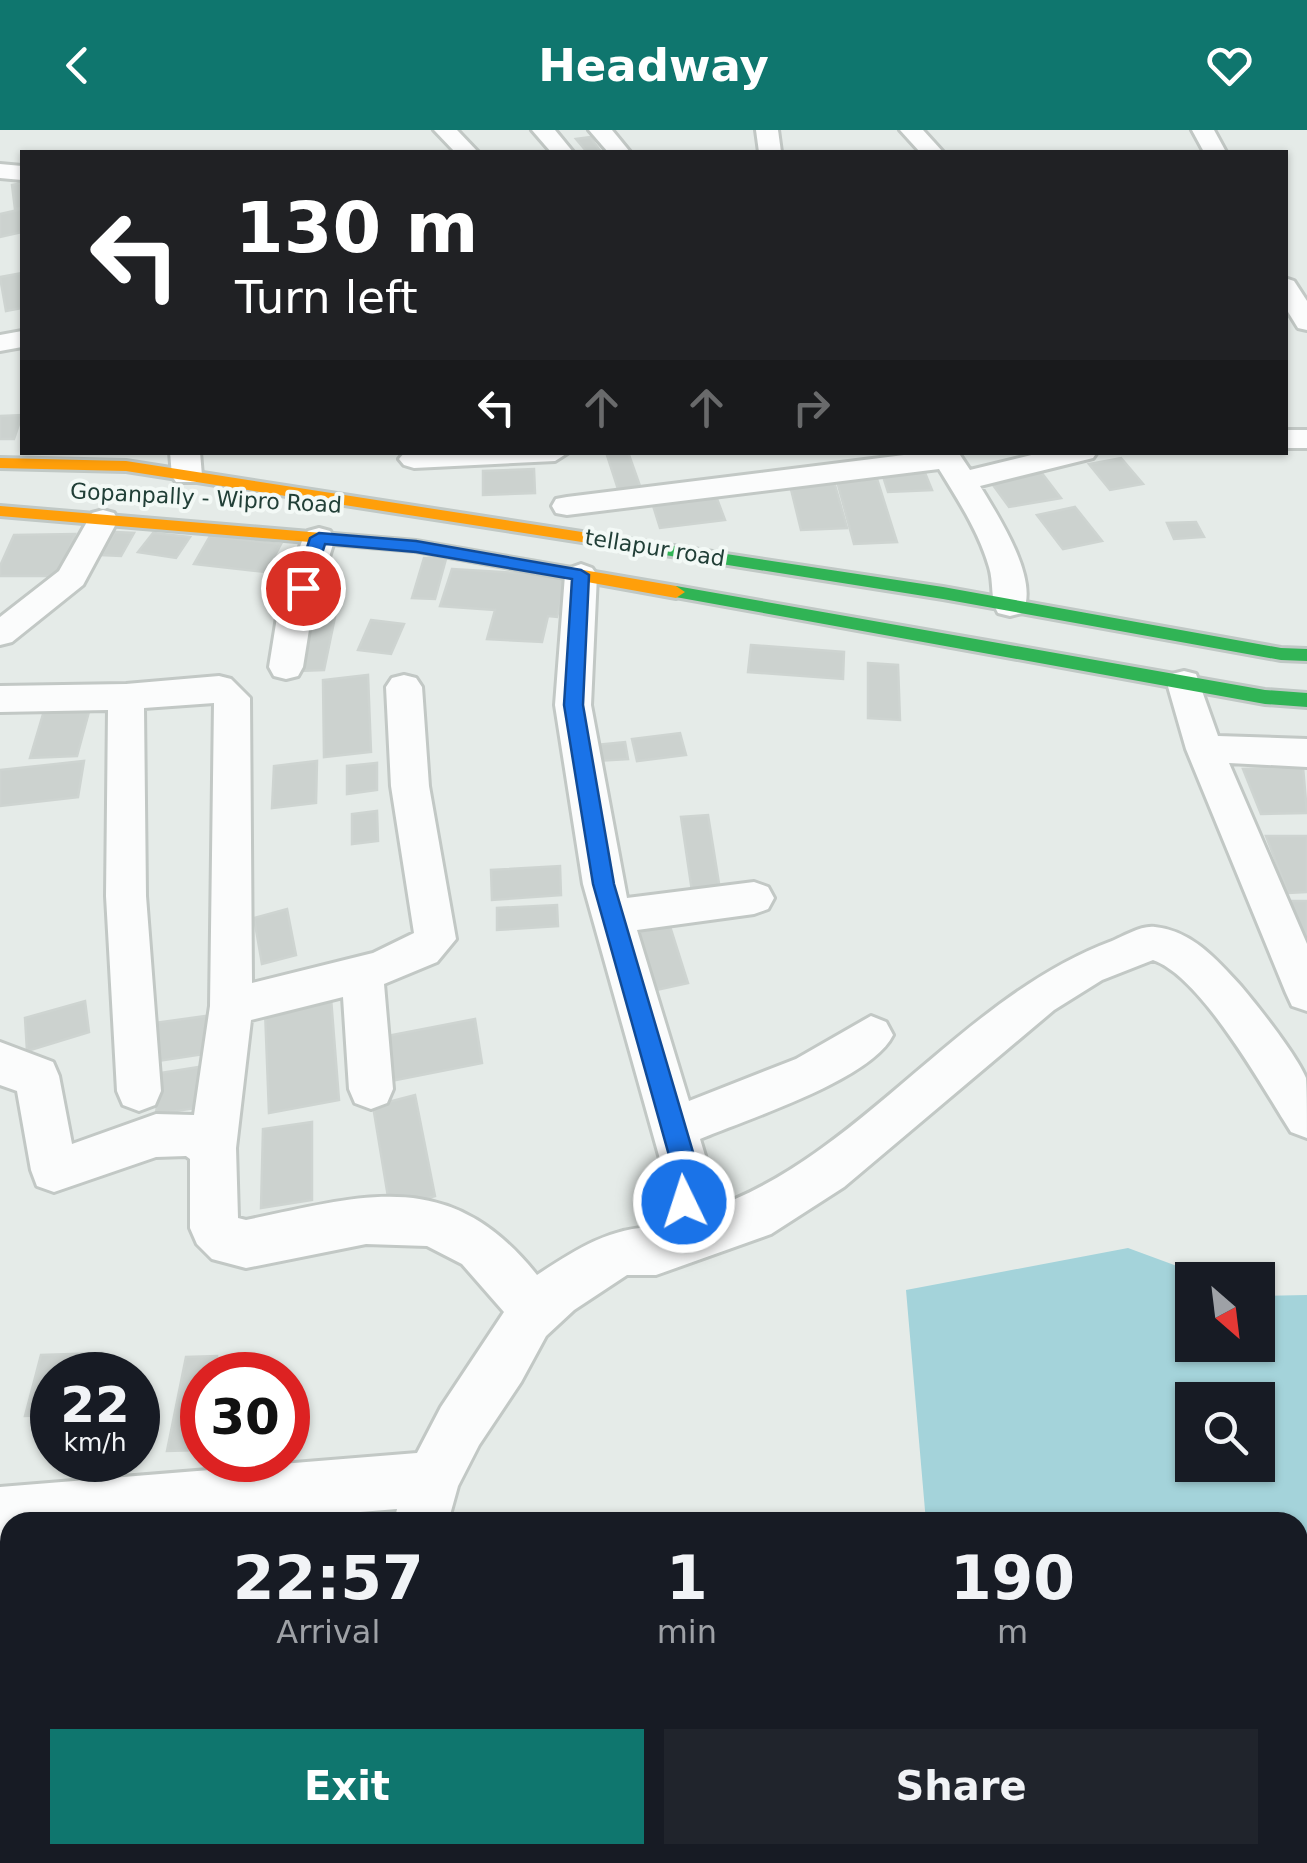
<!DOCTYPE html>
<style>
:root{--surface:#171b24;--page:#20242c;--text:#f1f3f6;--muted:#9ea1a6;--accent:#0f766e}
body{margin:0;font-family:"DejaVu Sans",sans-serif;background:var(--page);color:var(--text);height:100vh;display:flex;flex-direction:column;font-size:38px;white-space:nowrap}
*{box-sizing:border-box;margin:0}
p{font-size:32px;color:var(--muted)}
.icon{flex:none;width:55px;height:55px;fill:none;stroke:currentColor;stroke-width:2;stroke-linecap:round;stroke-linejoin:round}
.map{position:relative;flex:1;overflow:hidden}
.sheet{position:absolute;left:0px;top:1382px;width:1308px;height:352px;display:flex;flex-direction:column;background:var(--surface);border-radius:30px 30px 0 0;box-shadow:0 2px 8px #0004}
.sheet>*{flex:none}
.banner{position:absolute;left:20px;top:20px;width:1268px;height:305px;border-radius:0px;box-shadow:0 2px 8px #0004;background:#202124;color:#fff;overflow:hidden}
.needle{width:65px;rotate:152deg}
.fabs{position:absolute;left:1175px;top:1132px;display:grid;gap:20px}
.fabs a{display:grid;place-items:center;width:100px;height:100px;border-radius:0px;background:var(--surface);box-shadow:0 2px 8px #0004;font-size:50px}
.speed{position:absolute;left:30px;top:1222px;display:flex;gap:20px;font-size:50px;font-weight:700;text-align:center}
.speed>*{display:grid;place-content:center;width:130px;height:130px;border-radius:50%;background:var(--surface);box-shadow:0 2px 8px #0004;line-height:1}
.speed small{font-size:25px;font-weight:400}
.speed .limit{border:15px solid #d22;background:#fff;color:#111}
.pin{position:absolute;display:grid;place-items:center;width:85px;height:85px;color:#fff;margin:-42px;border:5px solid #fff;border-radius:50%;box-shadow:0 2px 10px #0007}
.me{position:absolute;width:110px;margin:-55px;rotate:356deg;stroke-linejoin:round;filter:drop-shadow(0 0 8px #0008)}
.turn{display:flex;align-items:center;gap:35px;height:210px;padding:0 50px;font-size:45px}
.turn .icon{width:130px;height:130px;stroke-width:2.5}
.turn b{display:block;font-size:70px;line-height:85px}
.lanes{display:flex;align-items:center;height:95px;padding:0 50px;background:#0003;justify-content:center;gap:50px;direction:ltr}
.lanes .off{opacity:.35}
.eta{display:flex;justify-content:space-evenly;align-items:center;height:170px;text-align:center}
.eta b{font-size:60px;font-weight:600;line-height:70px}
.cta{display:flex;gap:20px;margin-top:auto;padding:20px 50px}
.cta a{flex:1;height:115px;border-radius:0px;background:var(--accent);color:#fff;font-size:40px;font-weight:600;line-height:115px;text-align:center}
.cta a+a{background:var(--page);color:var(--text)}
header{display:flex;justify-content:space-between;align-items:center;height:130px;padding:0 50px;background:var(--accent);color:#fff;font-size:45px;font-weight:600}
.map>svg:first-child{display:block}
</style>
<header><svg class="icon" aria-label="back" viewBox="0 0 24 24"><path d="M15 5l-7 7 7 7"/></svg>Headway<svg class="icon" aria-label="heart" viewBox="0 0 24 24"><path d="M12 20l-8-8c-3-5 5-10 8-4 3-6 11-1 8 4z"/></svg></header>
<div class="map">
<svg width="1307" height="1733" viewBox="0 0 1307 1733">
<rect width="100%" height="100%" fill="#e5ebe8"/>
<path fill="#a4d3da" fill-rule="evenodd" d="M1128,1118L1215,1150H1192V1215H1258V1166L1307,1165V1733H956V1725H1298V1392H926L906,1160ZM1192,1270H1258V1335H1192Z"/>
<g fill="#ccd2cf" stroke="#ced4d1" stroke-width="2.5">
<polygon points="590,7 601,22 587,22 576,9"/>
<polygon points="22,53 22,78 15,79 12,55"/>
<polygon points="22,79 22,102 0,107 0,84"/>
<polygon points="22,143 22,178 6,181 0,147"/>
<polygon points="22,285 14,309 0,309 0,286"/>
<polygon points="606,322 628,322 640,356 618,359"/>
<polygon points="1121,328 1143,354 1110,360 1089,334"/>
<polygon points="923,338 932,360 888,362 881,340"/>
<polygon points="534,339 535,363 483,365 483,341"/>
<polygon points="1041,342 1061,368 1009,377 990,351"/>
<polygon points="833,348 847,398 801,400 789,351"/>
<polygon points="877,349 897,412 854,414 837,351"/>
<polygon points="714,361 725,390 660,398 651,369"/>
<polygon points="1075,377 1102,411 1063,419 1037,385"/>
<polygon points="1196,392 1204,407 1174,409 1167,393"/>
<polygon points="115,402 134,403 121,426 102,425"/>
<polygon points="153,403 190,407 176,428 138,422"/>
<polygon points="75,404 58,446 0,446 0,436 14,405"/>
<polygon points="210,406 281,414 266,442 194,434"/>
<polygon points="424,428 446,429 435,469 412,468"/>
<polygon points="452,439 567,446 557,487 548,486 542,512 487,509 495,480 440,476"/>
<polygon points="311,487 335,487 324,540 299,541"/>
<polygon points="371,490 404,494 391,524 358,520"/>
<polygon points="751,515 844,522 843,549 748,542"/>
<polygon points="868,533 898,535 900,590 868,588"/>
<polygon points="368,545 371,622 324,627 323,550"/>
<polygon points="90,578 77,626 30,628 44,581"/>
<polygon points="680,603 686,625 637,631 632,609"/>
<polygon points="625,612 628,629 596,631 594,615"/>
<polygon points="84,631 78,667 0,676 0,640"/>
<polygon points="317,631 316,673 272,678 274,636"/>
<polygon points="377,633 377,660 347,664 347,636"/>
<polygon points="1303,637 1307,683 1261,684 1243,639"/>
<polygon points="377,681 378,711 352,714 352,684"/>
<polygon points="708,685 721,766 693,768 681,687"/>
<polygon points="1266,706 1307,706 1307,762 1288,763"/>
<polygon points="560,736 561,765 492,770 491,740"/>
<polygon points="1286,771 1307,771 1307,824"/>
<polygon points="557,775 558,796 497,800 497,778"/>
<polygon points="287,779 296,825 262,834 254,788"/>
<polygon points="667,787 688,853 638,864 619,797"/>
<polygon points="331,868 339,970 269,983 265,880"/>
<polygon points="85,871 89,902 27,921 25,888"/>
<polygon points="213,885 211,923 151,932 154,893"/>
<polygon points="475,889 482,933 386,952 382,907"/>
<polygon points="205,936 203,977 156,984 160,943"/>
<polygon points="415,965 435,1066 390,1079 373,976"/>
<polygon points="312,992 312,1070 261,1078 263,999"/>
<polygon points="102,1223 96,1245 52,1245 52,1285 25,1286 41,1225"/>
<polygon points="217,1226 214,1245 202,1245 201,1320 167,1321 186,1227"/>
<polygon points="10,1402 10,1488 0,1490 0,1404"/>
</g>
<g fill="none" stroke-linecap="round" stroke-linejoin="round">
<defs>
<g id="street">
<polygon points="434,0 457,0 478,22 455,22"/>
<polygon points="532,0 555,0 573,22 551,22"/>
<polygon points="589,0 612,0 630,22 608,22"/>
<polygon points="756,0 778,0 781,22 759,22"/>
<polygon points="900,0 923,0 943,22 920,22"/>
<polygon points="1192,0 1214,0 1226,22 1204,22"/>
<polygon points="0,34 22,36 22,50 0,48"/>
<polygon points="1285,148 1294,151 1307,171 1307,200 1298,198 1285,177"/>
<polygon points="22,201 22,217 0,221 0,205"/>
<rect x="1285" y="300" width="22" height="18"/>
<polygon points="170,322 200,322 202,346 198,352 176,352 172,346"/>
<polygon points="405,322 569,322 555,331 414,338 404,335 399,329"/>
<path d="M928,322H958L970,340L1044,322H1097L1093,328L980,356C997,384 1041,451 1022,483L1010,486L998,483C990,470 994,452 989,437C979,402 958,370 939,339L567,385L556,383L552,376L556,369L567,367Z"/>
<polygon points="103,380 114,383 118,390 83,455 12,512 0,515 0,487 59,441 92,383"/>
<polygon points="319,398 330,401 335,408 312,481 303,537 298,546 286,549 274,546 269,537 278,481 303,408 308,401"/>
<path d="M581,434L592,438L597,445L591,575L627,768L754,752L768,757L774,768L768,779L754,784L637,800L689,971L796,929L871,886L886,892L893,905C871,950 747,989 700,1009L706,1029L704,1081C860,1030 957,869 1112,811C1124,806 1142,795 1155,797C1192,801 1216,829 1240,855C1257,875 1296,924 1306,948C1307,963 1307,991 1307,1008L1291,1002C1262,957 1202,847 1153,830L1102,850L1054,880L844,1057L771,1104L656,1145H627L574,1180L546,1206L521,1252L479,1315L458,1356L448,1392H394L397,1379L238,1392H10V1412L0,1413V1357L417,1323L441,1277L504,1182L462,1134L427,1116L366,1114L246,1138L212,1129L197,1114L190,1098V1029L186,1026L156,1027L54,1062L37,1056L31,1040L17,961L0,955V912L53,932L59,946L72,1014L156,984L194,985L210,876L214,573L144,578L146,766L161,961L155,975L139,981L123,975L117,961L106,766L108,580L0,582V556L126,554L219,546L231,549L250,568L252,853L373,823L414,803L391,656L386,557L392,548L404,545L416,548L422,557L429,656L456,809L437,832L384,854L393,959L387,973L371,979L355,973L349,959L343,867L251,890L236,1018L238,1088L246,1090C366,1065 450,1036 537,1145C575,1120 610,1097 656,1097L660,1029L583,754L555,575L565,445L570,438Z"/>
<polygon points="1184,541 1196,544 1218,606 1307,609 1307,637 1229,633 1307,814 1307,881 1292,876 1286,863 1186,619 1167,553 1172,544"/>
<polygon points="268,1725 332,1725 329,1733 265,1733"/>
</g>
<g id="fast">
<polygon points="614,407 943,457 1281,518 1307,519 1307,531 1281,530 943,469 608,416 608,408"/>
<polygon points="676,456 1265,560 1307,563 1307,577 1265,574 670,466 670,458"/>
</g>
<g id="slow">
<polygon points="0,328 126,331 614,407 622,412 614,417 126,341 0,338"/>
<polygon points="0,376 416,411 676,456 685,462 676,468 416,421 0,386"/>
</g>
</defs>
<use href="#street" stroke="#c2c8c5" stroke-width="6"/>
<use href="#fast" stroke="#c0c8c5" stroke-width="6"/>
<use href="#slow" stroke="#c0c8c5" stroke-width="6"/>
<use href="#street" fill="#fbfcfc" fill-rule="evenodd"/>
<use href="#fast" fill="#30b455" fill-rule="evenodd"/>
<use href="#slow" fill="#ff9f0a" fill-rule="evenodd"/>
</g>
<polygon fill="#1a73e8" stroke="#114b97" stroke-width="2.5" points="319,403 416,411 581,440 589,445 583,575 614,754 695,1029 696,1072 693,1081 684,1084 675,1081 670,1029 593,754 564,575 572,449 416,422 325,414 311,458 303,464 297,462 294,458 310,408"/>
<g text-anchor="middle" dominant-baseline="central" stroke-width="8" stroke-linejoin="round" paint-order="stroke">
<g font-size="22" fill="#213f37" stroke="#f3f9f6">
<text transform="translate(206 368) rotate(3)">Gopanpally - Wipro Road</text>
<text transform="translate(655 418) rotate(9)">tellapur road</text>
</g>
</g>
</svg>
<div class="fabs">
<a><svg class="needle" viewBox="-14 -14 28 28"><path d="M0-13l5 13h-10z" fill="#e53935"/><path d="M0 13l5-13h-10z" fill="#9ea1a6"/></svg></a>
<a><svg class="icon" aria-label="search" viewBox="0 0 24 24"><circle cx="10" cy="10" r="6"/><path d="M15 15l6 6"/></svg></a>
</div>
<div class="speed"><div>22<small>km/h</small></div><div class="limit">30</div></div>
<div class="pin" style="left:303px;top:458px;background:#d93025"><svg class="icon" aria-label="arrive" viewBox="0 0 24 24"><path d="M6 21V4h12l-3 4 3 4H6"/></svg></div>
<svg class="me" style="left:684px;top:1072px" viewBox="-20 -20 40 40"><circle r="17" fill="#1a73e8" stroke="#fff" stroke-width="3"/><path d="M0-11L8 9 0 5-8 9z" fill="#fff"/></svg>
<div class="banner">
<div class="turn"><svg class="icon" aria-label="left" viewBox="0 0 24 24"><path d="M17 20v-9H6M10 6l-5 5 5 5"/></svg><div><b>130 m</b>Turn left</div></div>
<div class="lanes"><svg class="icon" aria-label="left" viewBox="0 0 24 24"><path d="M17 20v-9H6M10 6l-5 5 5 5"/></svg><svg class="icon off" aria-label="ahead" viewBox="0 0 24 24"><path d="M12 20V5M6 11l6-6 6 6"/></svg><svg class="icon off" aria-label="ahead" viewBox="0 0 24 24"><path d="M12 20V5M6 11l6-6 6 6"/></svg><svg class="icon off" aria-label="right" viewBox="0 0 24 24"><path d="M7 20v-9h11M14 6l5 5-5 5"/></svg></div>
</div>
<section class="sheet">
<div class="eta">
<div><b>22:57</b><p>Arrival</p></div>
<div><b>1</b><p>min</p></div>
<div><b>190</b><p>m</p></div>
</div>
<div class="cta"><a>Exit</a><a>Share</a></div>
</section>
</div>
